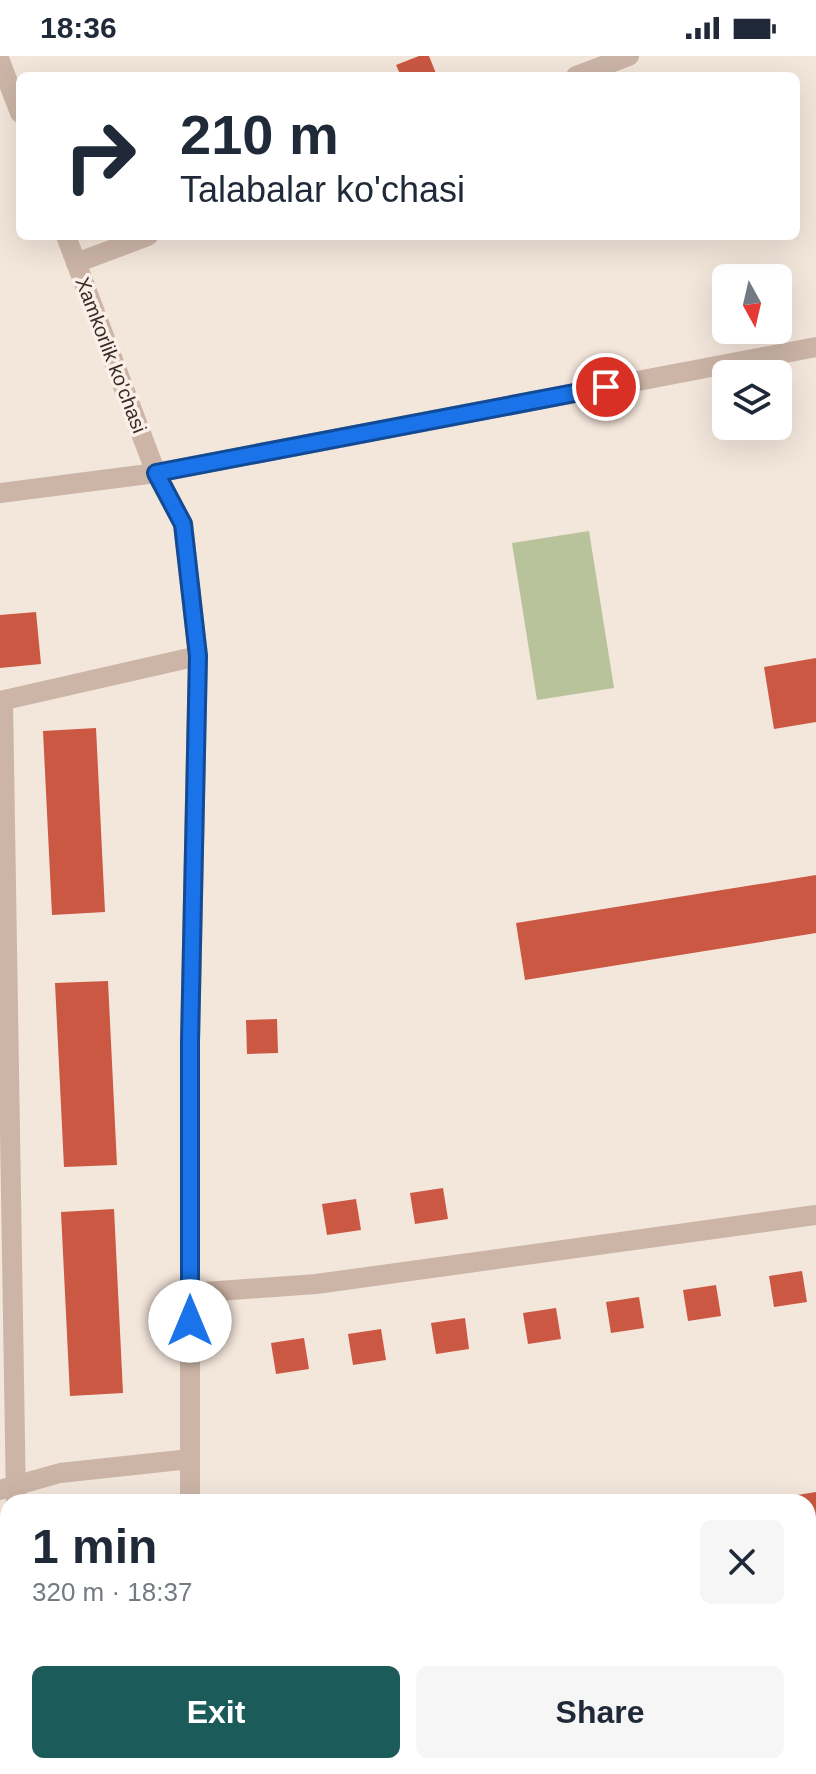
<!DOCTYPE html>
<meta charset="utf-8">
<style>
:root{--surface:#fff;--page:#f6f6f7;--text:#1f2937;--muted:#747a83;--accent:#1b5b5a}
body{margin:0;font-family:Arial,sans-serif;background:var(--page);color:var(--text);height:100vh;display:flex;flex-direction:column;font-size:30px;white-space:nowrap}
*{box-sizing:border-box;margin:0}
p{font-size:26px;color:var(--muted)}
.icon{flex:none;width:44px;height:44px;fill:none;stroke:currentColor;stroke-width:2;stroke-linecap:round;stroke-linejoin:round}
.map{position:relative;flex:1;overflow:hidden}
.side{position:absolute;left:0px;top:1438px;width:816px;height:280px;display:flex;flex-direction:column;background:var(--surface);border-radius:24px 24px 0 0;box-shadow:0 8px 32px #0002}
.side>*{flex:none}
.hud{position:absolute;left:16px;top:16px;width:784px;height:168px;border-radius:12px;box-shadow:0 8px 32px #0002;background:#fff;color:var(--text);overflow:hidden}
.needle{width:52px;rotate:172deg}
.tools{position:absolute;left:712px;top:208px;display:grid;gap:16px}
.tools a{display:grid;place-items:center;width:80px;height:80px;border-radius:12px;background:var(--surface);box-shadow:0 8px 32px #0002;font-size:40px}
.pin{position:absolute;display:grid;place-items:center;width:68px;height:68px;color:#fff;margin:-34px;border:4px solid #fff;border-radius:50%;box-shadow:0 2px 8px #0007}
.me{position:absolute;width:88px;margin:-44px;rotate:0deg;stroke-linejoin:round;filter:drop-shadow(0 0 6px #0008)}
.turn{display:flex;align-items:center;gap:28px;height:168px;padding:0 32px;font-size:36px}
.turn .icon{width:104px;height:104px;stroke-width:2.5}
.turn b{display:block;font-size:56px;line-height:68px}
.round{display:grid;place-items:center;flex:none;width:84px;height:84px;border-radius:12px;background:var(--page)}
.overview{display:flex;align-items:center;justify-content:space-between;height:136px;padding:0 32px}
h1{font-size:48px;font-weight:600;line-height:60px}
.button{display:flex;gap:16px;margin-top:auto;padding:16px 32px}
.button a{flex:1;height:92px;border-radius:12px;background:var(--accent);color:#fff;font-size:32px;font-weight:600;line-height:92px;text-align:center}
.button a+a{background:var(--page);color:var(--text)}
.status{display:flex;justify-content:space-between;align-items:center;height:56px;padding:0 40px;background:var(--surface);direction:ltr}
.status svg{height:22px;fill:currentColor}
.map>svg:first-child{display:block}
</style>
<div class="status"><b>18:36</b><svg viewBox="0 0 49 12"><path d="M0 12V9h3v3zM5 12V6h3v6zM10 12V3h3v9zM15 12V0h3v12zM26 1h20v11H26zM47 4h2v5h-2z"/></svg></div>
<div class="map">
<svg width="816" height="1718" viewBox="0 0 816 1718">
<rect width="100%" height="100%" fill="#f3e6db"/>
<polygon fill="#b8c39b" points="589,475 614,632 537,644 512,487"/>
<g fill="#cb5842">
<polygon points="419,0 429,0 437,20 401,20 396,9"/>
<polygon points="36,556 41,608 0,612 0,559"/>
<polygon points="816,602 816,666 774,673 764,611"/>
<polygon points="96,672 105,856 52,859 43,675"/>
<polygon points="816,819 816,877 525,924 516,867"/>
<polygon points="108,925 117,1109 64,1111 55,927"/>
<polygon points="277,963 278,997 247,998 246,964"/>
<polygon points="443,1132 448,1163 415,1168 410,1137"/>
<polygon points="356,1143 361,1174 327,1179 322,1148"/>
<polygon points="114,1153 123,1337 70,1340 61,1156"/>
<polygon points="802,1215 807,1246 774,1251 769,1220"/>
<polygon points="716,1229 721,1260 688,1265 683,1234"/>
<polygon points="639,1241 644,1272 611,1277 606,1246"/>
<polygon points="556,1252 561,1283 528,1288 523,1257"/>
<polygon points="465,1262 469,1293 436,1298 431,1267"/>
<polygon points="381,1273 386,1304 353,1309 348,1278"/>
<polygon points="304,1282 309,1313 276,1318 271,1287"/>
<polygon points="816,1436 816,1468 808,1469 808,1446 786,1446 785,1441"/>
<polygon points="0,1691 8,1691 10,1718 0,1718"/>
</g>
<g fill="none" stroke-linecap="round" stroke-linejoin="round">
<g stroke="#ccb5a7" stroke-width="20">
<polyline points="0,5 20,57"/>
<polyline points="576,20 629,0"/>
<polyline points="66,180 156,417 183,468 198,600 190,986 190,1446"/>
<polyline points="76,207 148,180"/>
<polyline points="0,645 198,600"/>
<polyline points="3,645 16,1446"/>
<polyline points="190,1237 316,1228 816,1159"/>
<polyline points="0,1434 60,1417 190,1403"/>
<polyline points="808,1507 816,1506"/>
<polyline points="24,1710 24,1718"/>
<polyline points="191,1710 191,1718"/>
</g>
<polyline stroke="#ccb5a7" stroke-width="20" points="0,437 156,417 816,291"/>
</g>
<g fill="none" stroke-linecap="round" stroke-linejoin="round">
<defs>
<polyline id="route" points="190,1265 190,986 198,600 183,468 156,417 606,331"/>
</defs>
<use href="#route" stroke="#114b97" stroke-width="20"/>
<use href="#route" stroke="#1a73e8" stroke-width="14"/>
</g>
<g text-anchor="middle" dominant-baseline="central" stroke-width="7" stroke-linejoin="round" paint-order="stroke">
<g font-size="20" fill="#382b28" stroke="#faf0e8">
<text transform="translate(111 299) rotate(69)">Xamkorlik ko'chasi</text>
</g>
</g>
</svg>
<div class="tools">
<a><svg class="needle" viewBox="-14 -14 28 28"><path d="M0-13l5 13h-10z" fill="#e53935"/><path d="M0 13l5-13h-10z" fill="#747a83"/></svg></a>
<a><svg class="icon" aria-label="layers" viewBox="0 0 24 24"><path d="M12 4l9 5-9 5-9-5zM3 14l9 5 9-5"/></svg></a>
</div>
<div class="pin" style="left:606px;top:331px;background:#d93025"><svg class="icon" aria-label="arrive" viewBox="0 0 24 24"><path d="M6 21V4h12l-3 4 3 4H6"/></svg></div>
<svg class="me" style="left:190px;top:1265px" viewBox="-20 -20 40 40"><circle r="19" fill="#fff"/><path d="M0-13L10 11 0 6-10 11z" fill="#1a73e8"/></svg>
<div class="hud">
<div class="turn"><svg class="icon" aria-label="right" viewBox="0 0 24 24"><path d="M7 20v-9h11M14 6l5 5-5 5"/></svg><div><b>210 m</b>Talabalar ko'chasi</div></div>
</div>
<section class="side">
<div class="overview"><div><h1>1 min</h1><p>320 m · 18:37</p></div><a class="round"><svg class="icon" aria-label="close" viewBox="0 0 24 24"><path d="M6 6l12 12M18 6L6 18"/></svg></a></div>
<div class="button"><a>Exit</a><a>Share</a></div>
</section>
</div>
